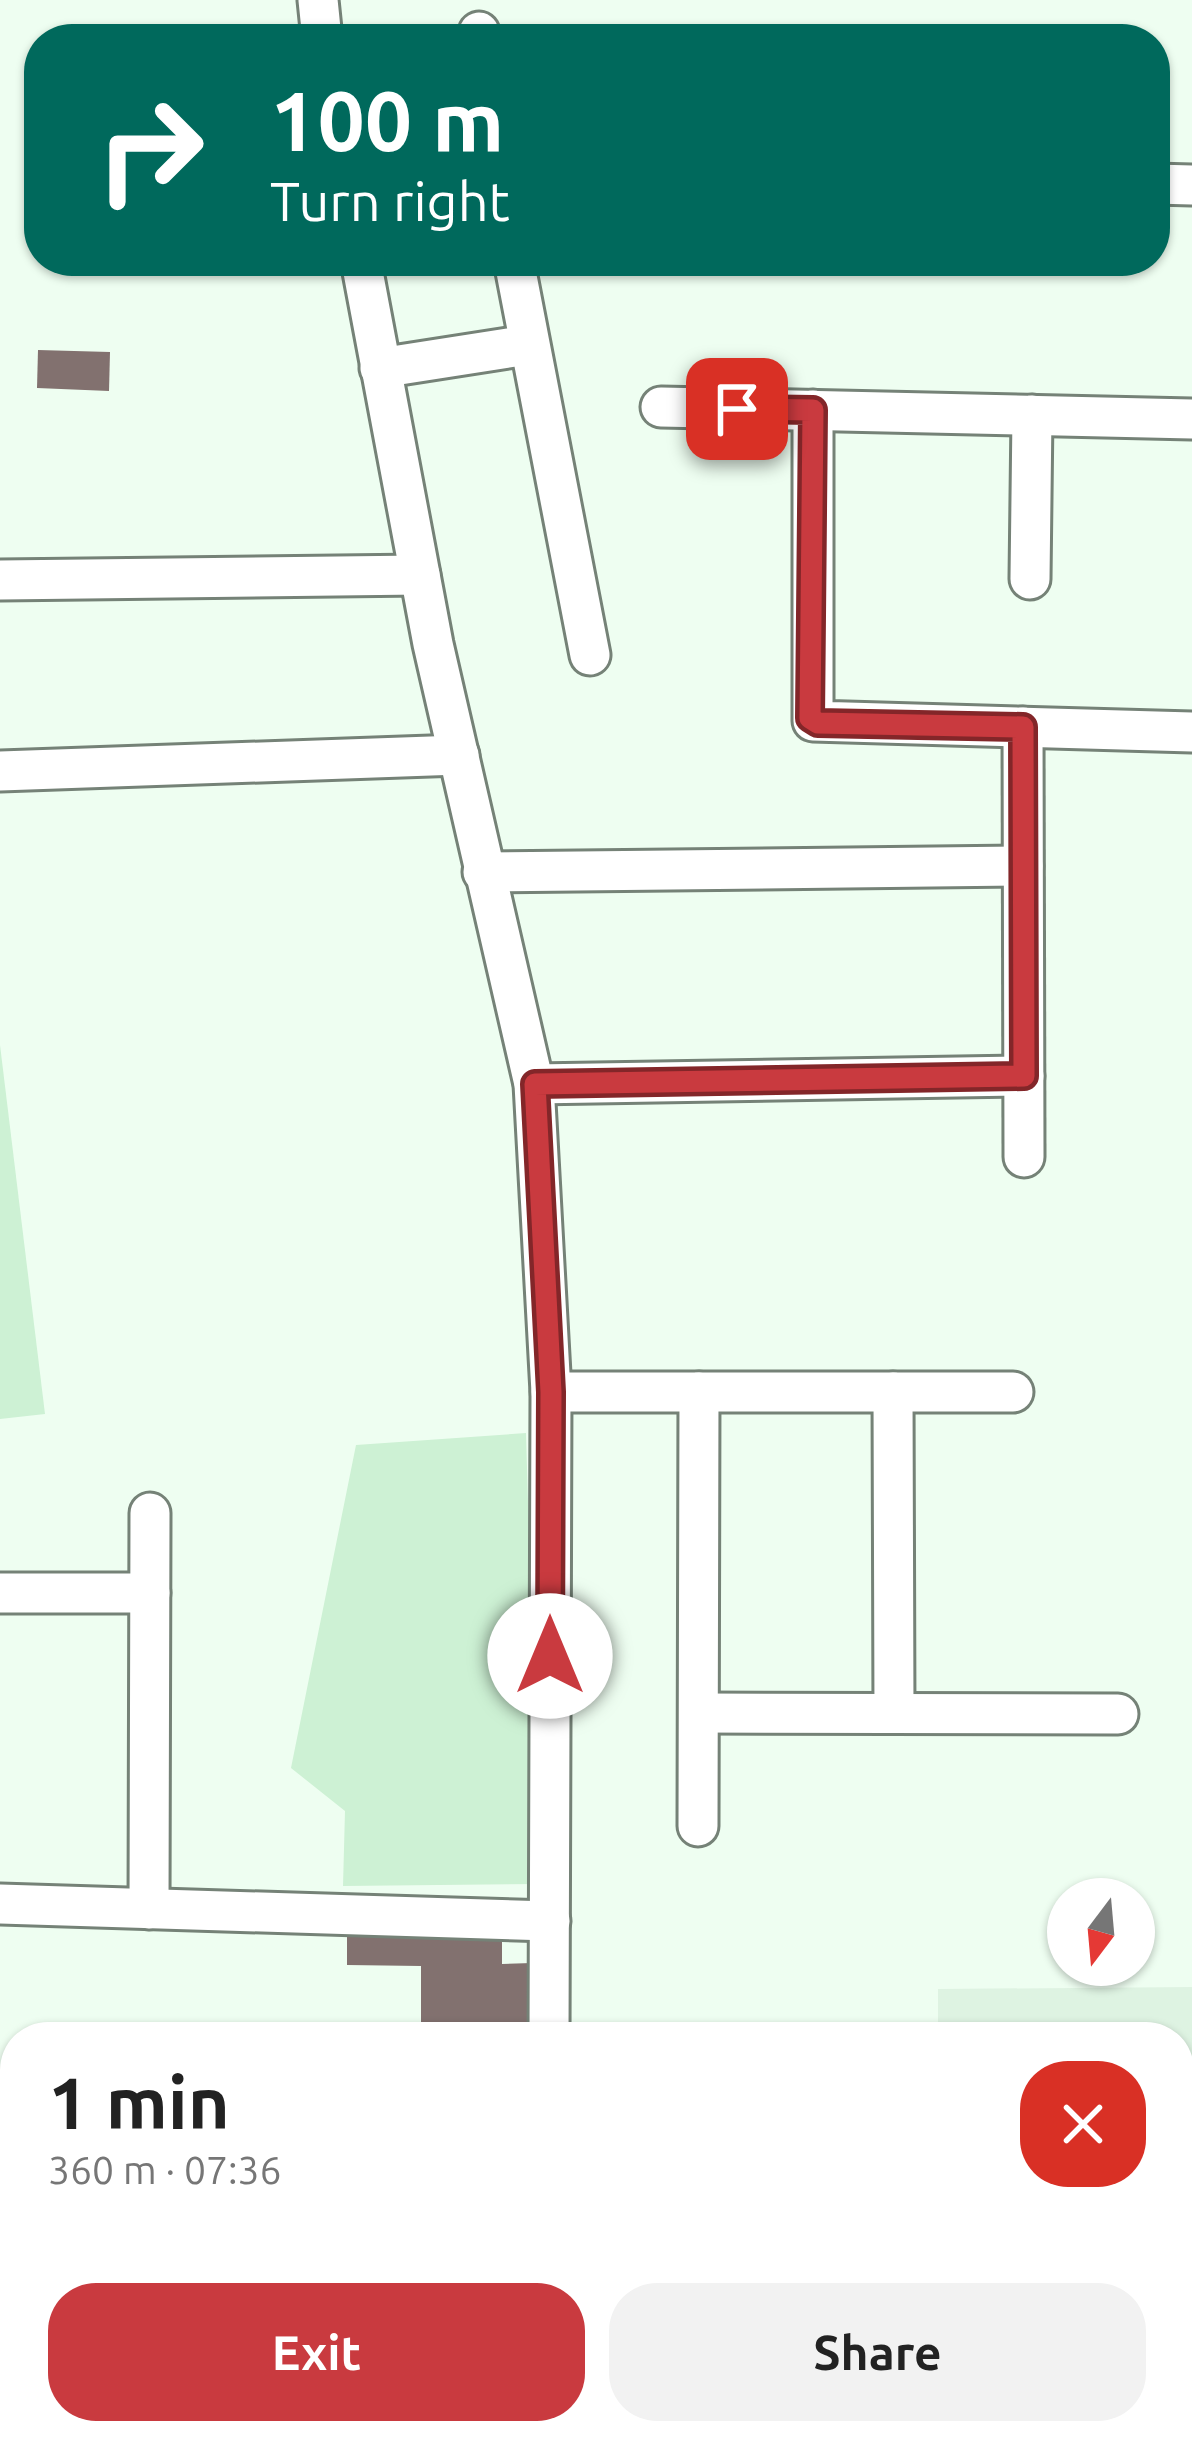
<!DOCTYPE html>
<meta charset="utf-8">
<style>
:root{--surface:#fff;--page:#f2f2f2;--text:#222;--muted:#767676;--accent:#c93a3f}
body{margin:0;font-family:Ubuntu,sans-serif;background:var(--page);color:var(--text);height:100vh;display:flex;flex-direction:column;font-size:45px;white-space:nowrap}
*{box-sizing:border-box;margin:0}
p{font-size:39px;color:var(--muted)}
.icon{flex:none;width:66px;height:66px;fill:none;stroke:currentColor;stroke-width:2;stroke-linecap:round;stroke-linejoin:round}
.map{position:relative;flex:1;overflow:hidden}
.details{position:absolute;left:0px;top:2022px;width:1194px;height:423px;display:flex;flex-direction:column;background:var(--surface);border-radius:48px 48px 0 0;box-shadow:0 3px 9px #0004}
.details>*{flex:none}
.top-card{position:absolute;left:24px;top:24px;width:1146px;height:252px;border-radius:48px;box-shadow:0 3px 9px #0004;background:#00695c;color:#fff;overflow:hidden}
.needle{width:78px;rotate:196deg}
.buttons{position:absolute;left:1047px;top:1878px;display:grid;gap:24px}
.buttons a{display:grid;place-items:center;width:108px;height:108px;border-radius:50%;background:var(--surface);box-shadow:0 3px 9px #0004;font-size:60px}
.pin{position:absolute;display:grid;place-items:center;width:102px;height:102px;color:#fff;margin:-51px;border-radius:24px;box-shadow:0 6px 18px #0006}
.me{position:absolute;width:132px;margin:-66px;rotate:0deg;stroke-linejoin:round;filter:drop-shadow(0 0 9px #0008)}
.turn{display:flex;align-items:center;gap:42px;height:252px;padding:0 48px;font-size:54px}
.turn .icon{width:156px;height:156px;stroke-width:2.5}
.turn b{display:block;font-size:84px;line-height:102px}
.round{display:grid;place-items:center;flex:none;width:126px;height:126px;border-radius:48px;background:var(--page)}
.overview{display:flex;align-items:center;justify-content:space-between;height:204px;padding:0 48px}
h1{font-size:72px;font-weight:600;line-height:90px}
.button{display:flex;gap:24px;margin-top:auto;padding:24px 48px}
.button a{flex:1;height:138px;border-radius:48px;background:var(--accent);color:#fff;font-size:48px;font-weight:600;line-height:138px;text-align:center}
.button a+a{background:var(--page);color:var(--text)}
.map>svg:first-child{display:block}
</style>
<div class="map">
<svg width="1192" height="2444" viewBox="0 0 1192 2444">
<rect width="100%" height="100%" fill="#eefef1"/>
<polygon fill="#def3e2" points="1192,1987 1192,2141 1179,2141 1179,2037 938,2037 938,1989"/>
<g fill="#cdf1d4">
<polygon points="0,1045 45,1414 0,1419"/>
<polygon points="526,1433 539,1884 343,1886 345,1811 291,1768 356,1445"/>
</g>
<g fill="#82716f">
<polygon points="38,350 110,352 109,391 37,388"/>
<polygon points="347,1928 502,1928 502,1964 532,1963 532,2037 421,2037 421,1966 347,1965"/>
<rect x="1179" y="2320" width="10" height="42"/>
<polygon points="153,2430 497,2430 496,2444 218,2444 153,2437"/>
<rect x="909" y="2430" width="28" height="14"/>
</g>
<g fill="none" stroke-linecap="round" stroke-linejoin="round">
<defs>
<g id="minor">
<polyline points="318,0 322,39"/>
<polyline points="479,32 480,39"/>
<polyline points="1155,184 1192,185"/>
<polyline points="361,261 433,644 534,1084 551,1392 549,2037"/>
<polyline points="514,261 590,655"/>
<polyline points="380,368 527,345"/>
<polyline points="661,407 1192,419"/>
<polyline points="813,410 813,721 1192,732"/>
<polyline points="1030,579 1032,415"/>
<polyline points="0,580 420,575"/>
<polyline points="1023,727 1024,1157"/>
<polyline points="0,771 459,755"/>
<polyline points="483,872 1023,866"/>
<polyline points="534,1084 1024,1076"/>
<polyline points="551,1392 1013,1392"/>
<polyline points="893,1392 894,1713"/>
<polyline points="0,1593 150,1593"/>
<polyline points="701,1713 1118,1714"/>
<polyline points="698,1826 699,1392"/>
<polyline points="0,1904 550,1921"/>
<polyline points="149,1909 150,1513"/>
<polyline points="545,2430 545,2444"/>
</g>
</defs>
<use href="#minor" stroke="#758277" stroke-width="45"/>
<use href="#minor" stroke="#fff" stroke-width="39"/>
</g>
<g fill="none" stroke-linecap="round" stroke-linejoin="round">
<defs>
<polyline id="route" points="550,1656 551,1392 535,1084 1024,1076 1023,727 818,723 810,718 813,410 737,409"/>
</defs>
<use href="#route" stroke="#832629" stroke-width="30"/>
<use href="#route" stroke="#c93a3f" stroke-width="21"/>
</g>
</svg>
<div class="buttons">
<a><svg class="needle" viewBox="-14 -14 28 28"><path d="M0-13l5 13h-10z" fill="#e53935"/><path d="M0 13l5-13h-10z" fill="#767676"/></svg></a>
</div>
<div class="pin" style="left:737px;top:409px;background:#d93025"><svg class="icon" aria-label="arrive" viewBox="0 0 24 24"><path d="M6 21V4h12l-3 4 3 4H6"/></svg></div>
<svg class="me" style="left:550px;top:1656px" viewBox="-20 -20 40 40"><circle r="19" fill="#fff"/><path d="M0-13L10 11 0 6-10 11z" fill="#c93a3f"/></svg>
<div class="top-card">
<div class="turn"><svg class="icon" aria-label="right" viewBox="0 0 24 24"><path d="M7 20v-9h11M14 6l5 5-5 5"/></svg><div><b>100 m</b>Turn right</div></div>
</div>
<section class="details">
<div class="overview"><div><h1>1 min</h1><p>360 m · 07:36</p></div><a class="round" style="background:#d93025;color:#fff"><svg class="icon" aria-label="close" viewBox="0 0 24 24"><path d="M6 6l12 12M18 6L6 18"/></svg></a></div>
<div class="button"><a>Exit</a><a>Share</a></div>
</section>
</div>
